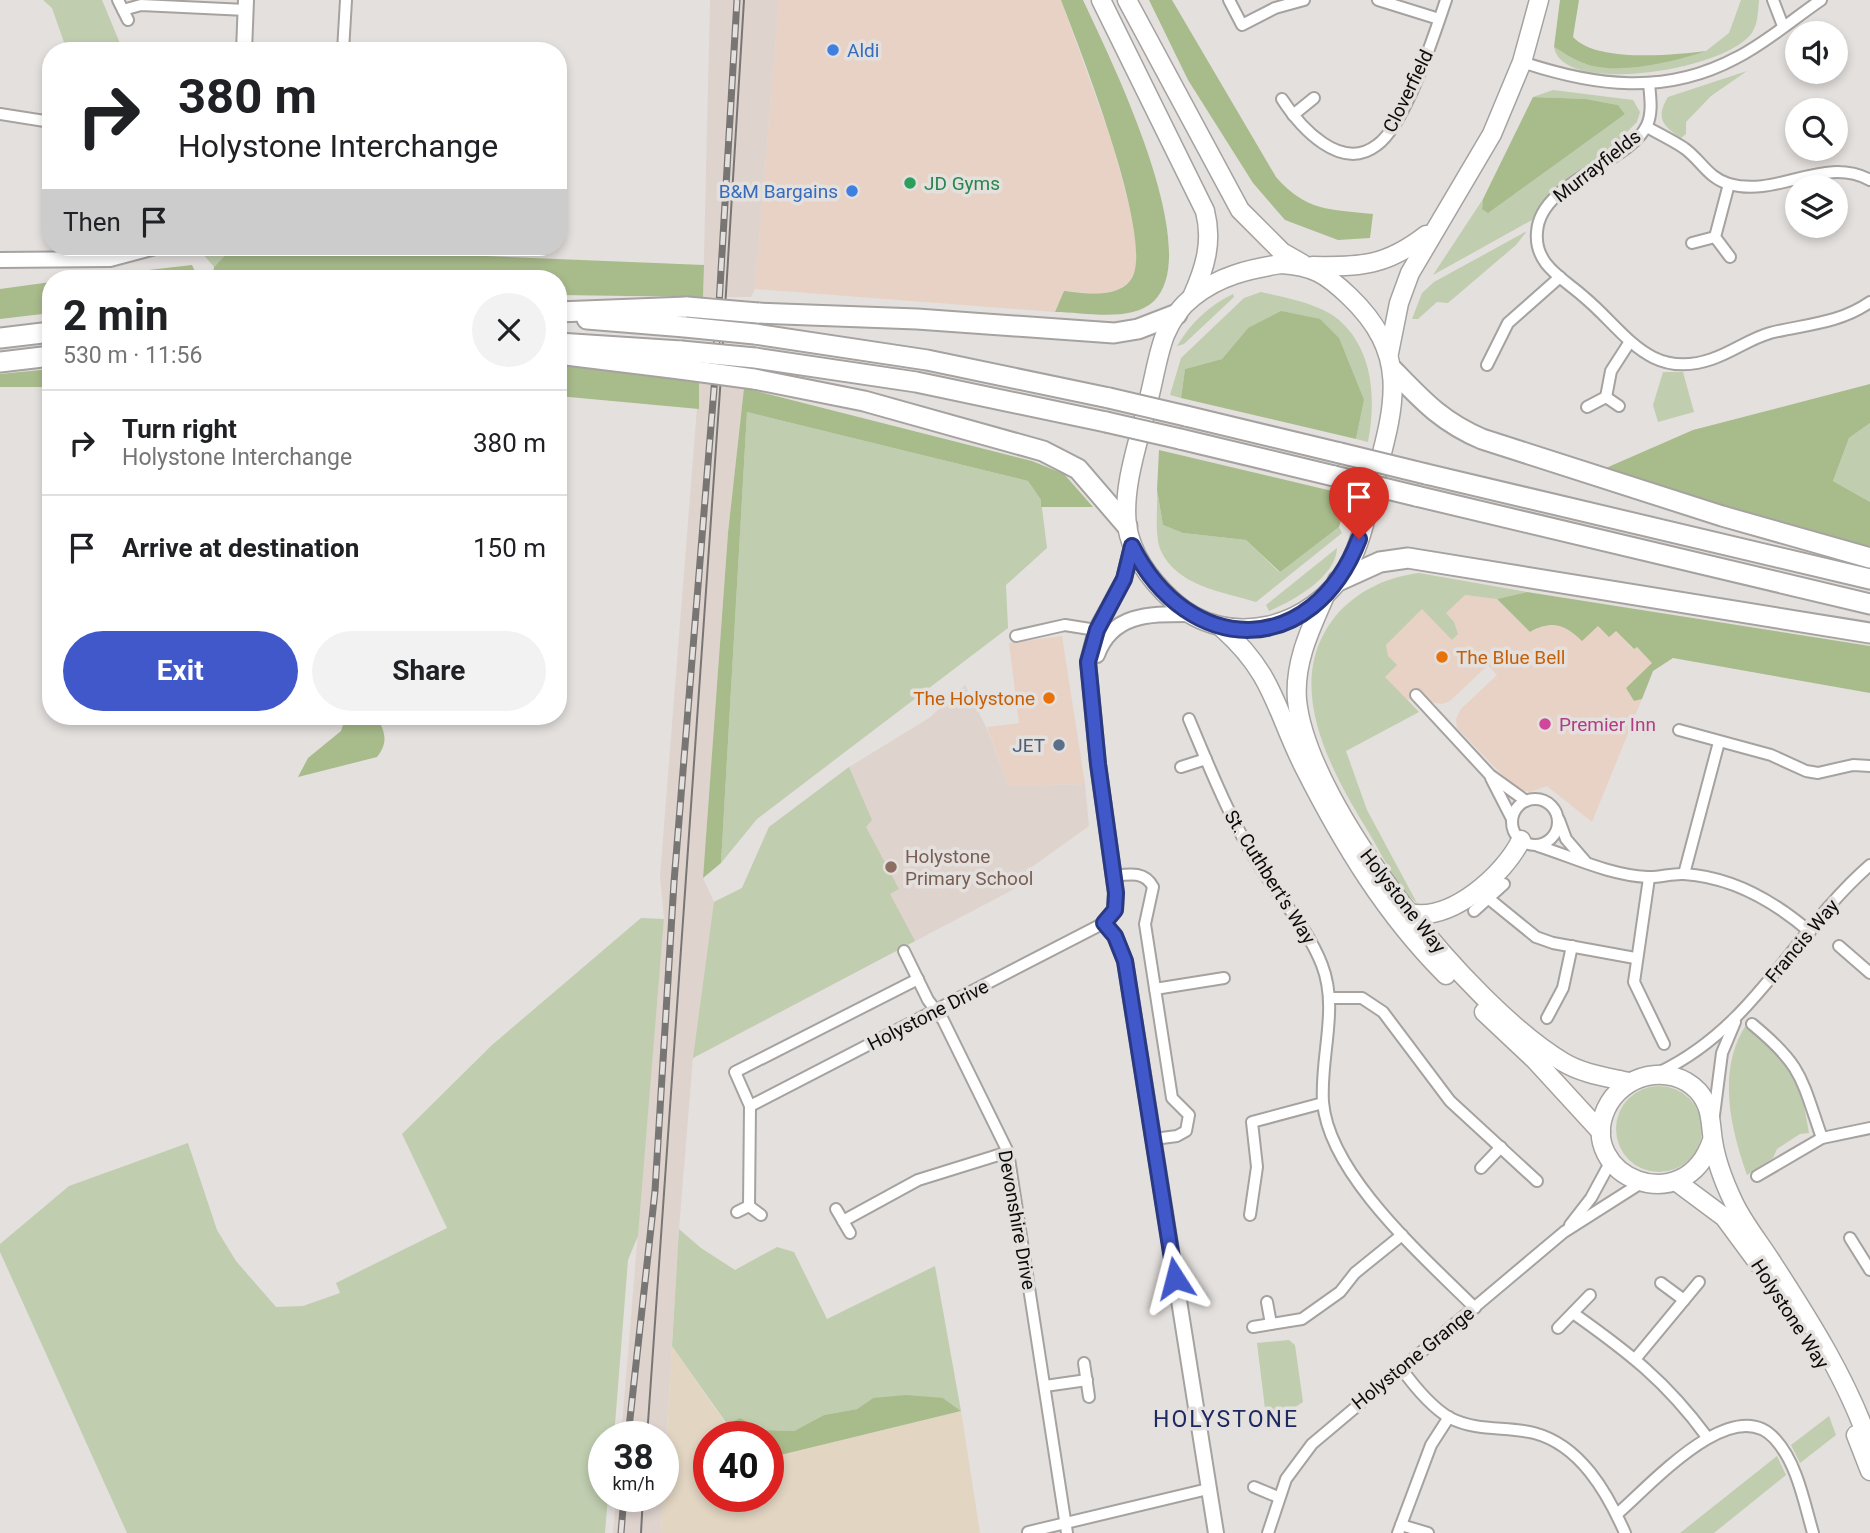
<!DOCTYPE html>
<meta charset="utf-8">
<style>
:root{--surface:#fff;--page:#f2f2f2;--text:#202124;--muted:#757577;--line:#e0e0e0;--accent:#4158cb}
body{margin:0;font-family:Roboto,sans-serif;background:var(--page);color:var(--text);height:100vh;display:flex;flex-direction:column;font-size:26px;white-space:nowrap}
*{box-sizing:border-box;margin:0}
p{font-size:23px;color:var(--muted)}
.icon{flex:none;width:38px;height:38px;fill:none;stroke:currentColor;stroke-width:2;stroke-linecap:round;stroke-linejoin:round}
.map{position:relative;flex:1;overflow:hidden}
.sheet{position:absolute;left:42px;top:270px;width:525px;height:455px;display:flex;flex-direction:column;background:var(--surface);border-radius:28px;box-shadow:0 4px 10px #0003}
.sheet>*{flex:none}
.banner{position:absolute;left:42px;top:42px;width:525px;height:214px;border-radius:28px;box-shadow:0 4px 10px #0003;background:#fff;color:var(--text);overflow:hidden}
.controls{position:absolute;left:1785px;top:21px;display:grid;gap:14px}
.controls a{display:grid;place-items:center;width:63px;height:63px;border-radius:50%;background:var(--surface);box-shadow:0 4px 10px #0003;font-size:35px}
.speed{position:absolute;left:588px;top:1421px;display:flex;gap:14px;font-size:35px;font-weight:700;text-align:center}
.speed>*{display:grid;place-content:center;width:91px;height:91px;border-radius:50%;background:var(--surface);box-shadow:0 4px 10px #0003;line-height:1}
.speed small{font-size:18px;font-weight:400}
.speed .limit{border:10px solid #d22;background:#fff;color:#111}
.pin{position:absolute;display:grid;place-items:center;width:60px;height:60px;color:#fff;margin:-72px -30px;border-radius:50% 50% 50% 0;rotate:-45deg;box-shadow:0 0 7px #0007}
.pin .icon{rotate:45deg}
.me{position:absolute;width:77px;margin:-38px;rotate:351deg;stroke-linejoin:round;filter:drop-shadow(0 0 5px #0008)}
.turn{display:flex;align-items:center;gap:24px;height:147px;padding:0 21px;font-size:32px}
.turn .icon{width:91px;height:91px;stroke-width:2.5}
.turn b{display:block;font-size:49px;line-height:60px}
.then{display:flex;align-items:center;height:66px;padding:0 21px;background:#0003;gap:14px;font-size:26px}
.round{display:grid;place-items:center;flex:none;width:74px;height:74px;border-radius:37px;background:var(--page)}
.summary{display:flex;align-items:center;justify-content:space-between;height:119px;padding:0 21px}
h1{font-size:42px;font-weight:700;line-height:52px}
.action{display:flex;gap:14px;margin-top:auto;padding:14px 21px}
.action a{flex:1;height:80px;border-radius:42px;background:var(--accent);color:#fff;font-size:28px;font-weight:700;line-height:80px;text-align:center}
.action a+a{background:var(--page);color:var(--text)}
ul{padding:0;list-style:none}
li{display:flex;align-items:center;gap:21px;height:105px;padding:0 21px;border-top:2px solid var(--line)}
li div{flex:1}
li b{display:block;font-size:26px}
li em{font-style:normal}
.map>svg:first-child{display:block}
</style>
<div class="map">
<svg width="1870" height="1533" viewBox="0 0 1870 1533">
<rect width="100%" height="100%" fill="#e4e0de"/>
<g fill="#e8d2c5">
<polygon points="779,0 1061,0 1111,139 1134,223 1137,267 1130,282 1119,289 1103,294 1064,291 1055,312 755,289"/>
<polygon points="1465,595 1497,599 1530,632 1552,623 1563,625 1582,640 1598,626 1616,631 1633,649 1637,647 1653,663 1626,688 1634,701 1642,699 1592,822 1547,786 1530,792 1515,788 1457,728 1456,719 1460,710 1497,675 1488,665 1450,701 1442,704 1431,702 1418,690 1408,700 1419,712 1343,664 1358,619"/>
<polygon points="1062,636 1085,784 1008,786 987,727 1019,723 1009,643"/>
</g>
<polygon fill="#e2d5c2" points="672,1346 735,1437 709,1437 709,1496 768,1496 768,1458 961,1411 980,1533 661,1533"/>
<g fill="#dfd3ce">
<polygon points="710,0 779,0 755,289 751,297 703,297"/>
<polygon points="699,382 744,388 728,533 703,878 714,902 742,888 769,827 849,767 929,718 965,685 988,731 1008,786 1085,784 1089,826 1018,877 1020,886 693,1058 679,1229 663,1493 663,1437 621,1437 664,919 660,876"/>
<polygon points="616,1496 663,1496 661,1533 613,1533"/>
</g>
<g fill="#c0cdaf">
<polygon points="43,0 102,0 119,41 119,51 67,51 52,8"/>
<path d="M1741,0H1759C1758,11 1758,22 1753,31C1731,70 1562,97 1554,47L1585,64L1629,67L1706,51L1729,33Z"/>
<path d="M1747,71L1711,96L1686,122V134L1681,138C1663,126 1655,118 1668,97Z"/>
<polygon points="1553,90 1633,100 1640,112 1637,122 1623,136 1624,140 1549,195 1532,220 1433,275 1483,199 1482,209 1625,114 1618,105 1586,99 1533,97"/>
<polygon points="1527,231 1516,245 1448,303 1437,302 1418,319 1412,319 1422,293 1434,282"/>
<polygon points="197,247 309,247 309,252 229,251 214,267"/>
<path d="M1261,292C1284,297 1321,304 1339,320C1374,351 1376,400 1368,442L1356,439L1364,400L1248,328L1222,359L1185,369L1181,398L1170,395L1181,358L1244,298Z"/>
<path d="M1233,294L1234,297L1184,344L1177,346C1191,323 1208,306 1233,294Z"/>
<polygon points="1663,372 1683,372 1694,412 1658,422 1653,405"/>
<polygon points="747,412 1028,481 1041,500 1047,548 1006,585 1008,628 757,819 721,863"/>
<polygon points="1870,423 1870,502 1833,481 1849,438"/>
<path d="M1157,490L1163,525L1183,533L1246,540L1279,572L1339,527L1342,533L1256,602C1223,592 1177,586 1161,551C1154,535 1158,507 1157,490Z"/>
<path d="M1337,548C1336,577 1293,601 1269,611L1266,605Z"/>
<path d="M1419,573L1527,592L1497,599L1465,595L1446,613L1454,622L1458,634L1452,640L1422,609L1386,645L1388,656L1397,665L1385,677L1419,712L1346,751L1367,810L1417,903C1396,886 1383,856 1369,833C1330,769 1279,680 1339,612C1361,589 1388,577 1419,573Z"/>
<polygon points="849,767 872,820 866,827 899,889 890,894 915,941 693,1058 714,902 742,888 769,827"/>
<polygon points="641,918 664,919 638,1236 628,1260 614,1437 604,1437 604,1496 608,1496 605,1533 127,1533 0,1252 0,1244 69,1186 188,1143 217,1230 236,1261 276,1307 303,1306 340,1293 336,1283 447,1228 402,1134 492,1045"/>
<path d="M1746,1025L1782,1057L1801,1089L1809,1133L1800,1134L1777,1149L1773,1158L1747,1175C1730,1127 1717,1070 1746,1025Z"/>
<circle cx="1659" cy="1129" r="43"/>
<polygon points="679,1229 701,1248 735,1270 777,1247 794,1252 827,1319 935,1266 961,1411 943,1398 873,1398 857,1409 824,1415 794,1431 763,1430 740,1418 727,1424 672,1346"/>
<polygon points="1289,1340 1295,1345 1303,1402 1267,1425 1257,1343"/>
<polygon points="1829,1416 1836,1435 1800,1463 1791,1445"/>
<polygon points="1777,1456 1786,1475 1714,1533 1680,1533"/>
</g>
<g fill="#a8bb8b">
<path d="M1061,0H1083C1109,56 1206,250 1154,301C1131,323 1084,312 1055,312L1064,291C1083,293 1115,299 1130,281C1159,247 1078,45 1061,0Z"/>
<path d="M1149,0H1172L1276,177C1307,212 1329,209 1373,214L1370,238L1338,240L1285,220L1253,183L1188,80Z"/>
<path d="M1560,0H1579L1573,37C1597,63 1673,55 1706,51C1673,62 1616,76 1583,63C1573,59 1563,52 1554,47Z"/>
<polygon points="1533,97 1586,99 1618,105 1625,114 1488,213 1482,209 1483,199"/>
<polygon points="229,251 389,252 704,265 703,297 558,295 558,278 213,278 214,267"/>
<polygon points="192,265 198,278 79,278"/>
<polygon points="51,282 51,313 0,319 0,289"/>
<polygon points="1281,311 1320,319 1339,338 1364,400 1356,439 1181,398 1185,369 1222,359 1248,328"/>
<polygon points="558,361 681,375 681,379 699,382 699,409 558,396"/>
<polygon points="51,369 51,387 0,387 0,374"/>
<polygon points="1870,384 1870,423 1849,438 1833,481 1870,502 1870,548 1599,471 1693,430"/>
<polygon points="744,388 1032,461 1064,474 1093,507 1041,507 1041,500 1028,481 747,412 721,863 703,878 728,533"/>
<polygon points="1159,450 1349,495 1339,527 1280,572 1246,540 1183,533 1163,525 1157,490"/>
<path d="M1527,592L1870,646V693L1673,658L1653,671L1642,699L1634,701L1626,688L1652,663L1637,647L1634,649L1616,631L1609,637L1598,626L1582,641C1564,624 1552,620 1530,632L1497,599Z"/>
<path d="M346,716H376C385,731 389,742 377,757L298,777L308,758L341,731Z"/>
<polygon points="906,1395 943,1398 961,1411 768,1458 768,1437 735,1437 727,1424 740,1418 763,1430 794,1431 824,1415 857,1409 873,1398"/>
</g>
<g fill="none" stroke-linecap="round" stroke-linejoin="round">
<defs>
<g id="minor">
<polyline points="118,0 128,20"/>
<polyline points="1229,0 1242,25 1275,8 1304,0"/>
<polyline points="1378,0 1439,19"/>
<polyline points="1773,0 1783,26"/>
<polyline points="123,10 141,5 246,10"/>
<polyline points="343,51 346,0"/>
<path d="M1522,62C1594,86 1665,96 1736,58C1766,43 1793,19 1821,0"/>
<path d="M1649,83C1650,96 1653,112 1647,125C1630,163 1540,181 1537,232C1534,265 1563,278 1584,297C1625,331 1649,381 1712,359C1733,352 1749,339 1770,333C1806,324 1838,324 1870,302"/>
<path d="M1282,99C1300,127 1341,173 1377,145C1406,124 1434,35 1446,0"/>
<polyline points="0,114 51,122"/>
<polyline points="1293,115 1314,98"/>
<path d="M1647,127C1659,134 1672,140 1684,148C1701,160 1708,178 1729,184C1778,198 1824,155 1870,180"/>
<polyline points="1729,184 1715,237 1730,257"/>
<polyline points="1692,243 1715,237"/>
<polyline points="1487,365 1508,323 1560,277"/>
<polyline points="1606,397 1611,371 1629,343"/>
<polyline points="1587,407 1606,397 1619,406"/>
<polyline points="1016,636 1065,625 1096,630"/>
<polyline points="1416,695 1490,775 1526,801"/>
<path d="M1189,719C1211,771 1231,823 1263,871C1283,903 1308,929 1322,965C1339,1009 1320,1056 1323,1102C1329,1175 1425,1258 1475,1308"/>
<polyline points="1679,730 1771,755 1806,771 1818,773 1853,765 1870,766"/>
<polyline points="1181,767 1206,759"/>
<polyline points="1491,778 1512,819"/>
<circle cx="1535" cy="822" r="23"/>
<polyline points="1559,820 1566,839 1585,861"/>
<path d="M1538,846C1573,857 1609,875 1647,877C1659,878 1672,873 1684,874C1733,877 1774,901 1810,932"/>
<polyline points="1684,874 1719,742"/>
<path d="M1114,876C1129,874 1145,871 1153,887L1145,924L1172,1098L1189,1115L1186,1131L1177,1136L1154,1139"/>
<polyline points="1649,878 1634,982 1664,1044"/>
<polyline points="1488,898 1536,937 1553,943 1635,958"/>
<polyline points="1474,911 1504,884"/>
<polyline points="1839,946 1870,973"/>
<polyline points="904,951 928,1000 943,1020 1008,1152 1067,1533"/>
<polyline points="1155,989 1224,978"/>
<polyline points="1329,998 1362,998 1383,1012 1450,1101 1537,1181"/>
<polyline points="1547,1018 1563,988 1572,946"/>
<path d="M1752,1024C1803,1066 1801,1078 1822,1138"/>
<path d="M1660,1072C1757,1025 1793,932 1870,865"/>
<polyline points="750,1106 1104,923"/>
<polyline points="1714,1115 1722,1053 1735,1022"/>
<polyline points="1481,1168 1501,1147"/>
<polyline points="1757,1176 1822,1138 1870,1128"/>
<polyline points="749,1206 750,1106 735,1072 918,979"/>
<polyline points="836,1209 850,1233"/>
<polyline points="737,1212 749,1206 761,1215"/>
<polyline points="1250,1215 1257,1167 1252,1122 1323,1103"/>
<polyline points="843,1221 918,1180 1008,1152"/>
<polyline points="1570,1225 1591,1198 1611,1161"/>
<polyline points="1850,1238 1870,1270"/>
<polyline points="1661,1283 1684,1300"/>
<polyline points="1267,1302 1271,1324"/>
<path d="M1573,1313C1628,1352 1666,1381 1707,1437"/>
<polyline points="1253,1327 1302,1319 1340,1292 1355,1273 1402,1235"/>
<polyline points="1558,1328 1590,1295"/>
<polyline points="1636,1358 1699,1282"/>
<polyline points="1084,1363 1089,1397"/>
<path d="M1401,1368C1414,1386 1431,1407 1450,1418C1478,1432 1506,1426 1534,1433C1580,1445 1607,1492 1625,1533"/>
<polyline points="1045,1386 1087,1380"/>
<polyline points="1254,1487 1278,1497"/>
<path d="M1617,1514C1649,1487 1733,1391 1775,1439C1797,1463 1804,1502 1813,1533"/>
<polyline points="1401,1525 1428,1533"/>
<polyline points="1028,1532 1208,1489"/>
<polyline points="1268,1533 1286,1479 1312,1444 1564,1232 1641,1183"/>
<polyline points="1398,1533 1431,1445 1449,1417"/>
</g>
<g id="tertiary">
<polyline points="244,51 246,0"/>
<polyline points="0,260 110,259 155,247"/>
<polyline points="1132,546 1124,579 1096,630 1088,661 1098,764 1116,893 1115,910 1104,923 1115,936 1125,961 1216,1533"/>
<path d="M1097,655C1112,614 1148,614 1187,614"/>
</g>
<g id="primary">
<path d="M1101,0L1205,211C1213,242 1205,268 1192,297"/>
<polyline points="1127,0 1240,210 1282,252 1303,264"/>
<path d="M1281,264C1313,266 1326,274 1349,296C1410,354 1395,404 1376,476C1368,506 1363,539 1348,566C1313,629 1227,651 1173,601C1151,581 1132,556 1127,526C1122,486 1139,441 1148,402C1154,380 1157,356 1165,335C1171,321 1181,306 1193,297C1219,276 1249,269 1281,264Z"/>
<path d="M1312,266C1361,267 1386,266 1426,235"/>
<polyline points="1389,353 1399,303 1410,273 1492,134 1522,62 1539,0"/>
<path d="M1324,598C1310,630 1294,663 1297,700C1308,808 1471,1007 1563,1062C1583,1074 1607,1077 1629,1082"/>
<path d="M1222,628C1275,675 1275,710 1305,769C1343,844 1386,915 1446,975"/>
<path d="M1410,913C1451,922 1504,875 1521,840"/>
<polyline points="1484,1012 1534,1059 1601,1132"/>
<path d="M1712,1140C1685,1222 1576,1176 1606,1109C1622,1074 1670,1062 1698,1091C1712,1107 1710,1122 1713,1141C1716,1161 1724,1182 1733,1201C1743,1223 1760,1243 1773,1264C1810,1321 1848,1381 1870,1446"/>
<polyline points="1677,1182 1724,1217 1764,1271"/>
<polyline points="1856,1435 1870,1471"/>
</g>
<g id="trunk">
<polyline points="558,312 687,307"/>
<polyline points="758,313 917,319 1114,333 1138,329 1177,314"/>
<polyline points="587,319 685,327"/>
<polyline points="755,334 927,360 1109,398"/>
<polyline points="0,338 51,332"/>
<polyline points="558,343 681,351"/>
<polyline points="558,354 680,369"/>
<polyline points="755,358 916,382 1106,422"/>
<polyline points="0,362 51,356"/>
<path d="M1393,370C1423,401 1442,422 1482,439L1722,516L1870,558"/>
<polyline points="754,379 864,401 1043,451 1078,469 1127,526"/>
<polyline points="1186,416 1340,453"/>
<polyline points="1180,439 1334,476"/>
<polyline points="1426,474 1870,579"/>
<polyline points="1416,496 1870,604"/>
<polyline points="1338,581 1380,562 1408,558 1870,633"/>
</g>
</defs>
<use href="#minor" stroke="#a5a2a0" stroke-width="14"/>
<use href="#tertiary" stroke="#a5a2a0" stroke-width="18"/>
<use href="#primary" stroke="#a5a2a0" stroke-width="21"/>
<use href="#trunk" stroke="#a5a2a0" stroke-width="23"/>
<use href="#minor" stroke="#fff" stroke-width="10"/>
<use href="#tertiary" stroke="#fff" stroke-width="14"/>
<use href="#primary" stroke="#fff" stroke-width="18"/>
<use href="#trunk" stroke="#fff" stroke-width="19"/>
<g stroke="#787674" stroke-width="2">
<polyline points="647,1437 720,390 744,0"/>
<polyline points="641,1533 643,1496"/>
</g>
<defs>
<g id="rail">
<polyline points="628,1437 655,1191 674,882 714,389 737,0"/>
<polyline points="621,1533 624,1496"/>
</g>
</defs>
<use href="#rail" stroke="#787674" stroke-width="7"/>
<use href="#rail" stroke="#e4e0de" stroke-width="4.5" stroke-dasharray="13" stroke-linecap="butt"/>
<defs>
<g id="trunk-bridge">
<polyline points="687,307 758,313"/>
<polyline points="685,327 755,334"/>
<polyline points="681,351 755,358"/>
<polyline points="680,369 754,379"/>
<polyline points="1109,398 1186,416"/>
<polyline points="1106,422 1180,439"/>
<polyline points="1340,453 1426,474"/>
<polyline points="1334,476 1416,496"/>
</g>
</defs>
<use href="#trunk-bridge" stroke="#a5a2a0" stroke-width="23" stroke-linecap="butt"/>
<use href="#trunk-bridge" stroke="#fff" stroke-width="19"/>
</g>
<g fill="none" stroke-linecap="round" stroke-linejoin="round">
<defs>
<path id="route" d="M1175,1278L1125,961L1115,936L1104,923L1115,910L1116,893L1098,764L1088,662L1097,630L1124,579L1132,546C1189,659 1313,659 1359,539"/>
</defs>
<use href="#route" stroke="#2a3984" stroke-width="18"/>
<use href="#route" stroke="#4158cb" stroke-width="12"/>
</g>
<g fill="#3f7fe0" stroke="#e4e0de" stroke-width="2.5">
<circle cx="833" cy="50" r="7"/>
<circle cx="852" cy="191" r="7"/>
</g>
<circle fill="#2e9e5b" stroke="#e4e0de" stroke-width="2.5" cx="910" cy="183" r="7"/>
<g fill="#e8710a" stroke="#e4e0de" stroke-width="2.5">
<circle cx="1442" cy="657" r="7"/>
<circle cx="1049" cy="698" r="7"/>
</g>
<circle fill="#d1479c" stroke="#e4e0de" stroke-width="2.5" cx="1545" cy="724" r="7"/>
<circle fill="#5c6f8a" stroke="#e4e0de" stroke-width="2.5" cx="1059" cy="745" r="7"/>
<circle fill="#8d6e63" stroke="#e4e0de" stroke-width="2.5" cx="891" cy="867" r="7"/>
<g text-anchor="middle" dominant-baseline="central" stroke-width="7" stroke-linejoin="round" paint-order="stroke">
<g font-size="19" fill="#366cbe" stroke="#e4e0de" text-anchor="start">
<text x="847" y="50">Aldi</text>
<text x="838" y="191" text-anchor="end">B&amp;M Bargains</text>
</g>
<g font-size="19" fill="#0d0c0b" stroke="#e4e0de">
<text transform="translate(1408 91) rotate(-64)">Cloverfield</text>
<text transform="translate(1597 166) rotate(-38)">Murrayfields</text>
<text transform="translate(1270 877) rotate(58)">St. Cuthbert's Way</text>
<text transform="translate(1403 901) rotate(52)">Holystone Way</text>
<text transform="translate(1802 941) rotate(-50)">Francis Way</text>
<text transform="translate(928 1015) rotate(-27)">Holystone Drive</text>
<text transform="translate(1017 1220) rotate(80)">Devonshire Drive</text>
<text transform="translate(1790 1314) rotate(57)">Holystone Way</text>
<text transform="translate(1413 1358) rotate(-39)">Holystone Grange</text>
</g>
<g font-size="19" fill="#27864d" stroke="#e4e0de" text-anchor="start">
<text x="924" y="183">JD Gyms</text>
</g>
<g font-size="19" fill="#c56008" stroke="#e4e0de" text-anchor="start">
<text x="1456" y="657">The Blue Bell</text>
<text x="1035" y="698" text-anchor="end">The Holystone</text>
</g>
<g font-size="19" fill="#b23c85" stroke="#e4e0de" text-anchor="start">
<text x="1559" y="724">Premier Inn</text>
</g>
<g font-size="19" fill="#4e5e75" stroke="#e4e0de" text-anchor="end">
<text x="1045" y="745">JET</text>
</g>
<g font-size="19" fill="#785e54" stroke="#e4e0de" text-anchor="start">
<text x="905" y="856">Holystone<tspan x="905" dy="22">Primary School</tspan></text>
</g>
<g font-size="23" letter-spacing="2" fill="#1d2961" stroke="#e4e0de">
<text x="1226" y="1419">HOLYSTONE</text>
</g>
</g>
</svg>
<div class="controls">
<a><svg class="icon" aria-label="sound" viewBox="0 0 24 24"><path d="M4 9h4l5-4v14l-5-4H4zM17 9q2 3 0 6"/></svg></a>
<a><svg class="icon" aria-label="search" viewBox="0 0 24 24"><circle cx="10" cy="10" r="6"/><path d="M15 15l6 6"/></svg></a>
<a><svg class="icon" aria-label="layers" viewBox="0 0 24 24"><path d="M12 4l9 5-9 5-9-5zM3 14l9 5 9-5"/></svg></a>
</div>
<div class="speed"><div>38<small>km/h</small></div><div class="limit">40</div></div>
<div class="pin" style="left:1359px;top:539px;background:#d93025"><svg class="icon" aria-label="arrive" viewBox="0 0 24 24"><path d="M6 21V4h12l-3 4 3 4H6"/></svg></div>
<svg class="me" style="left:1175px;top:1278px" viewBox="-20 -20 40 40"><path d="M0-17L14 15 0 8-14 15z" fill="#4158cb" stroke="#fff" stroke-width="4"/></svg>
<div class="banner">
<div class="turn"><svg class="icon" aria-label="right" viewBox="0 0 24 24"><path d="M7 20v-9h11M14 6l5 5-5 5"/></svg><div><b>380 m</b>Holystone Interchange</div></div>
<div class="then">Then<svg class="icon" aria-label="arrive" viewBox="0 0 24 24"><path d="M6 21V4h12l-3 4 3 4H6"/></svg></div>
</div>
<section class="sheet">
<div class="summary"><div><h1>2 min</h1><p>530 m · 11:56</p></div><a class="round"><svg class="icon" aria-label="close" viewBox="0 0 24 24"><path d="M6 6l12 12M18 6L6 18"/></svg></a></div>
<ul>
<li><svg class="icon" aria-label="right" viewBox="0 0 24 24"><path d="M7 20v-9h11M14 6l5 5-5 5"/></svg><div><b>Turn right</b><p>Holystone Interchange</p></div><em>380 m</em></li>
<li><svg class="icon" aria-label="arrive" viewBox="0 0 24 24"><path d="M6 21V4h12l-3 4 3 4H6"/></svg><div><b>Arrive at destination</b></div><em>150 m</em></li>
</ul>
<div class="action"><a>Exit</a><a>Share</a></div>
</section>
</div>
